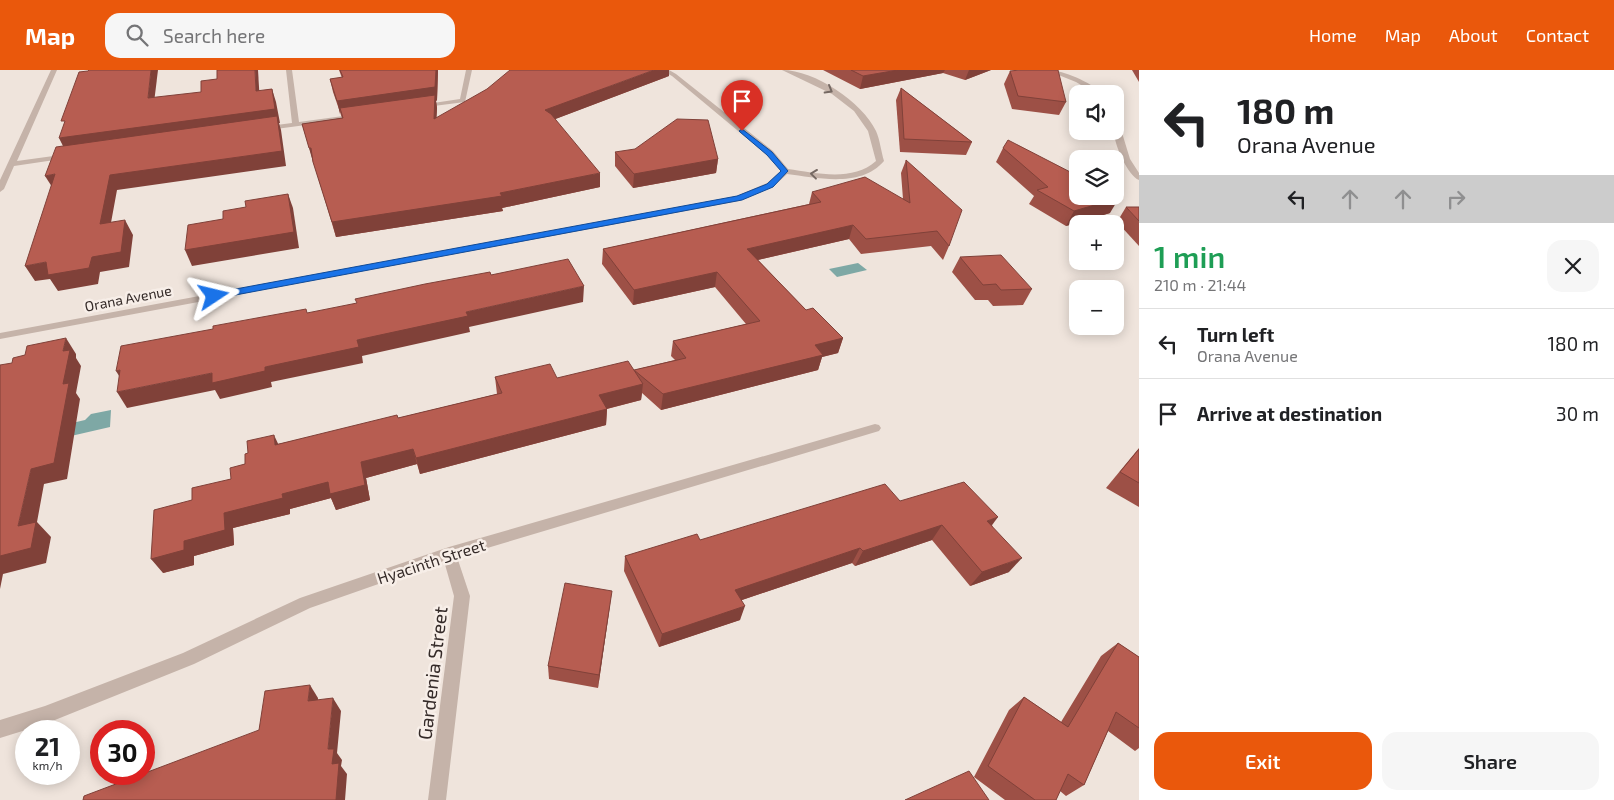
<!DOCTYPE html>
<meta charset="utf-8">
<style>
:root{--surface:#fff;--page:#f6f6f6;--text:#202124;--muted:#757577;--line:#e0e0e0;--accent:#ea580c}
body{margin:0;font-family:"Exo 2",sans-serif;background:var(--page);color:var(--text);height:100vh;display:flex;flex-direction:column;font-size:19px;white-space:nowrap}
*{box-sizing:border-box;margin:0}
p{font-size:16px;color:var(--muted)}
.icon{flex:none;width:28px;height:28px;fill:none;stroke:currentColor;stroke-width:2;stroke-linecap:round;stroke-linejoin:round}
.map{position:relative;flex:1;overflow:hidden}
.drawer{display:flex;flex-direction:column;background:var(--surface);width:475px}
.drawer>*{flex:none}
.banner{background:#fff;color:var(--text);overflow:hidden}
.buttons{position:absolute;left:1069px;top:15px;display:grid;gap:10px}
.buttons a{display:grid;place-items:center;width:55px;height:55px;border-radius:10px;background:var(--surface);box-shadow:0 2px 12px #0003;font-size:25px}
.speed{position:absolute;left:15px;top:650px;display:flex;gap:10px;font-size:25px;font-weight:700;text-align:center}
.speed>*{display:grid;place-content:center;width:65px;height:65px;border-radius:50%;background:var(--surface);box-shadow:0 2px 12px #0003;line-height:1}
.speed small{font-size:12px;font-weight:400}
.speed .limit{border:8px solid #d22;background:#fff;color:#111}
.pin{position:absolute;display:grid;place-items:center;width:42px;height:42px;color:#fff;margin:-51px -21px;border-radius:50% 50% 50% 0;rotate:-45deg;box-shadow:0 0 5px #0007}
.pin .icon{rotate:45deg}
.me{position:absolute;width:55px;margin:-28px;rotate:80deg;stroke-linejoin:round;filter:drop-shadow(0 0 4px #0008)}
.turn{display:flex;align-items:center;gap:18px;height:105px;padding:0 15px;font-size:22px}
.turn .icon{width:65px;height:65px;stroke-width:2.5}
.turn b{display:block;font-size:35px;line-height:42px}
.lanes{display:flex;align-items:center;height:48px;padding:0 15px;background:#0003;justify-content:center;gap:25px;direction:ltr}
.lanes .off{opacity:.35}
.round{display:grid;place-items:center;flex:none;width:52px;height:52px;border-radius:15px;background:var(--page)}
.summary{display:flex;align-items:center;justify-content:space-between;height:85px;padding:0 15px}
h1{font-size:30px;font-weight:600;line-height:38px;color:#1e9e55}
.button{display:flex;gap:10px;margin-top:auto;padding:10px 15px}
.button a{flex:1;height:58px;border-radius:15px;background:var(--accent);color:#fff;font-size:20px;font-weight:600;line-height:58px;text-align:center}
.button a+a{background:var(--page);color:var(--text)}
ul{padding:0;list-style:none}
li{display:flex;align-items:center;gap:15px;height:70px;padding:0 15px;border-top:1px solid var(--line)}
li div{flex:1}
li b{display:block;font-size:19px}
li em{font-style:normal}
header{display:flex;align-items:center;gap:30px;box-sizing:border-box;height:70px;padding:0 25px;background:var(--accent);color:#fff}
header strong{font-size:24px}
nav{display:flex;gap:28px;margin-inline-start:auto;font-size:18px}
.search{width:350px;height:45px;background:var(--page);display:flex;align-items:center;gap:12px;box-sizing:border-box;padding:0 18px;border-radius:15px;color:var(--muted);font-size:19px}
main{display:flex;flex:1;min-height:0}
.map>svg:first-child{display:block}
</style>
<header>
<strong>Map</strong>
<div class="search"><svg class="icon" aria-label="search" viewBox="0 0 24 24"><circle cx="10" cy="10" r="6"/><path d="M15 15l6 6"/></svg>Search here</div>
<nav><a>Home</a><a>Map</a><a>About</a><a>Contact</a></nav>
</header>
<main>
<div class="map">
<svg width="1139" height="730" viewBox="0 0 1139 730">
<rect width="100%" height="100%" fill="#efe4dc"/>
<g fill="#7ea8a5">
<polygon points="858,193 867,200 837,207 829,199"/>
<polygon points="111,340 110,357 71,366 72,353 85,350 91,344"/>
</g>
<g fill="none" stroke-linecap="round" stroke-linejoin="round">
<g fill="#c5b3a9" fill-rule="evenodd">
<polygon points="51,0 57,0 17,91 68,84 72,86 68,88 14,96 4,119 0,122 0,110"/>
<polygon points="286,0 292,0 299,52 358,44 362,46 358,48 261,61 261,57 292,53"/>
<polygon points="466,0 472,0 465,32 418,38 418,36 420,35 460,29"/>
<path d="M661,0H669L676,4L773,81L788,99C816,103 853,112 876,91L868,61L854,41L832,24L782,0C815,0 862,32 876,61C880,70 881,81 884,91C861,118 818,108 787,104L773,117L739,131L0,269V263L737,126L767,113L781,101L767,85L672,6Z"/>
<path d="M1046,0C1065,0 1089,12 1104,24H1096L1076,12Z"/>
<path d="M1115,51L1119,53L1130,89L1139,103V110C1128,106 1114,74 1114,62C1114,60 1115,54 1115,51Z"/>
<polygon points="875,354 879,355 881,358 879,361 457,487 470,526 446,730 428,730 454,526 444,491 310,538 194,594 45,654 0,668 0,650 45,636 183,583 300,528 449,477"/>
</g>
</g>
<g fill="#9d5046">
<polygon points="339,0 438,0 437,30 436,31 437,38 436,48 669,6 555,49 600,117 502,138 503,141 336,167 302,54 342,48 333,22 330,9 342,8"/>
<polygon points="823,0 991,0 965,10 943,3 860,19"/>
<polygon points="1132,0 1139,0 1139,12"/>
<polygon points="1010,1 1066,32 1059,45 1012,39 1004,14"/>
<polygon points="901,18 972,72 966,85 900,82 896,30"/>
<polygon points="1003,78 1110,143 1066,156 1029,134 1034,126 996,92"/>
<polygon points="615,82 718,89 716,103 633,118 615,96"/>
<polygon points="906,90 949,176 943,190 931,176 861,184 849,169 758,190 806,240 843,268 838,283 822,287 818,300 661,340 642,323 641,330 607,339 606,355 420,404 417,394 366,408 370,430 336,440 331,428 290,439 290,444 233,458 234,475 194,486 194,495 163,503 192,430 231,409 245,394 278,374 398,348 497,324 495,307 557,308 634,300 675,290 671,286 673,271 746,254 715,217 633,235 602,194 603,179 809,134 812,122 903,129 901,103"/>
<polygon points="1126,137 1139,137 1139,176 1117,152"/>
<polygon points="960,187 1032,219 1023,235 993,236 988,230 975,230 952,202"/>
<polygon points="1139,378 1139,437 1106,418"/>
<polygon points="900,431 992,455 1009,502 970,516 932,470 855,496 852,493 742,530 740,550 659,577 624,501 625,486 700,470"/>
<polygon points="610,535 598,618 549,609 548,596"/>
<polygon points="1118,573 1139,587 1139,678 1135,681 1108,661 1084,715 1066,726 1060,721 1056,730 1005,730 974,707 1009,640 1024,627 1061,652 1101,586"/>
</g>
<g fill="#804139">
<polygon points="151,0 158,0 153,41 148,28"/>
<polygon points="255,0 258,0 260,34 256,21"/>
<polygon points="436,0 438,0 437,30 436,31 437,38 436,62 434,49 340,38 340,44 337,31"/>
<polygon points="654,0 669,0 669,6 545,53 545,40"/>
<polygon points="898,0 945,0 943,3 860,19 863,6"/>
<polygon points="969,0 991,0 965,10"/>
<polygon points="272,19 276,32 280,53 279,53 281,60 286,96 117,120 108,169 100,154 66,82 59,68"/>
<polygon points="309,78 311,78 315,92 313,92"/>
<polygon points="718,89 716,103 633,118 634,104"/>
<polygon points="600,103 600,117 502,138 503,141 336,167 332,152 500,123"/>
<polygon points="55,104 54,120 45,106"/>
<polygon points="288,124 293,138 299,178 192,196 185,180"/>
<polygon points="1119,128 1110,143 1066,156 1074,141"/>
<polygon points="125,150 133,165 129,197 100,202 98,214 58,221 50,209 35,211 25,196 46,192 92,187"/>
<polygon points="853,155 849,169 744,193 747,179"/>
<polygon points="717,202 715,217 633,235 634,220"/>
<polygon points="584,216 583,232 469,257 470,262 362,286 363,293 271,312 272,317 220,329 215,320 127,338 117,322 212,303 265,297 357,270 466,242"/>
<polygon points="66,268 76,284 76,288 81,296 76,323 80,329 67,409 44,414 37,452 51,467 46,493 3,504 0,519 0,486 18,456 31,399 63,281"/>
<polygon points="843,268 838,283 822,287 818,300 661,340 663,324 815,275"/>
<polygon points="120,300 126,317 116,301"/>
<polygon points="643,314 641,330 598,341 599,325"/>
<polygon points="607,339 606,355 420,404 416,388"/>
<polygon points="274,365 281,380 275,375"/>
<polygon points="413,379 417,394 366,408 370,430 336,440 331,428 290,439 290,444 233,458 234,475 194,486 194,495 163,503 151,489 184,471 224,443 282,424 361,392"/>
<polygon points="998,447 987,462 987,451"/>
<polygon points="942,455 932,470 855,496 863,481"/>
<polygon points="860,478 852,493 730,534 735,520"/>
<polygon points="1022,488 1009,502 970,516 982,502"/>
<polygon points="612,521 610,535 598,618 599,605"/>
<polygon points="745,536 740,550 659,577 662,564"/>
<polygon points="310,615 318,628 317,644 308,631"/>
<polygon points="333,628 341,641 337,683 342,690 341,696 347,704 345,730 336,730 332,694 328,679"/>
</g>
<g fill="#b75d51" stroke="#804139">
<polygon points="89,0 151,0 148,28 201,22 201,11 217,9 217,0 255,0 256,21 272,19 275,39 59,68 65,51 61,51 79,2 88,1"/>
<polygon points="340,0 436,0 435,17 337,31 330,9 343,7"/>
<polygon points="510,0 654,0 545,40 551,44 600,103 500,123 502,126 332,152 313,92 311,78 309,78 302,54 343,48 340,38 435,25 434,49 487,19"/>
<polygon points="851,0 898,0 863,6"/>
<polygon points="1020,0 1058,0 1066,32 1018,26 1010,1"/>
<polygon points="901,18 972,72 904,69"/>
<polygon points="277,46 282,81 110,105 100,154 125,150 121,182 92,187 89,198 48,205 46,192 25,196 55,104 45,106 56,77"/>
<polygon points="677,49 708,50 718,89 634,104 615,82 635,79"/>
<polygon points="1008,70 1078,106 1078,126 1115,126 1119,128 1074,141 1037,120 1048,117 1003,78"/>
<polygon points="906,90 962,140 949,176 937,161 866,169 853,155 747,179 806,240 813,238 843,268 815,275 823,285 663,324 634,300 686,288 673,271 760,251 717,202 634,220 603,179 821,132 812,122 865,107 910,133"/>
<polygon points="288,124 294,162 185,180 188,155 223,149 223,141 246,137 245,131"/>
<polygon points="1126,137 1139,137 1139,151"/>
<polygon points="1001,185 1032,219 1001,220 996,214 983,215 960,187"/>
<polygon points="568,189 584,216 466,242 468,246 357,270 359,277 265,297 265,301 212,313 212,303 117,322 120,300 116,301 121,276 213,259 213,256 306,239 307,243 357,233 355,229 425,214 490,202 491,205"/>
<polygon points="66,268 63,281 70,280 63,314 69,313 54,393 31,399 18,456 36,452 31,478 0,486 0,295 12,293 13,288 25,285 27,276"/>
<polygon points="628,291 643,314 599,325 607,339 416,388 413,379 361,392 365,415 330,424 328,412 282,424 283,428 224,443 225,460 184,471 184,480 151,489 154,440 192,430 192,418 231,409 230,398 245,394 245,384 248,383 247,371 274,365 275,375 397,345 398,348 502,323 495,307 550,294 557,308"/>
<polygon points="1139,379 1139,413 1120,402"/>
<polygon points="964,412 998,447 987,451 1022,488 982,502 942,455 863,481 860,478 735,520 745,536 662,564 625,486 697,464 700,470 885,414 900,431"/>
<polygon points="565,513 612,521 599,605 548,596"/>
<polygon points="1118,573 1139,587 1139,658 1116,642 1084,715 1068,704 1056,730 1035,730 988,696 1024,627 1068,657"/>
<polygon points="310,615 308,631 333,628 328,679 334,679 332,694 339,693 336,730 83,730 84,726 259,660 265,621"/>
<polygon points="969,701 989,730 905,730"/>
</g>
<defs><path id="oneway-chevron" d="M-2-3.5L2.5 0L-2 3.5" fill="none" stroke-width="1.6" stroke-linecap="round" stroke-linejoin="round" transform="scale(1.25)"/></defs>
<g stroke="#756862">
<use href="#oneway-chevron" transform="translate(829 20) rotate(30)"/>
<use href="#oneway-chevron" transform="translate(814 104) rotate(-173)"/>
</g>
<polygon fill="#1a73e8" stroke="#114b97" points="742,59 772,82 788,101 773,117 742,130 214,229 209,226 214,223 737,126 767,114 781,101 767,85 740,62 739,61"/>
<g text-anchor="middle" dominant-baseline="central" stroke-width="5" stroke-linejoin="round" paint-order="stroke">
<g font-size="14" fill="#342a28" stroke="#f7eee8">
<text transform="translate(128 228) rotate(-11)">Orana Avenue</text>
</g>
<g font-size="16" fill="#342a28" stroke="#f7eee8">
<text transform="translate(431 491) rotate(-18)">Hyacinth Street</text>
</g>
<g font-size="19" fill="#342a28" stroke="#f7eee8">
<text transform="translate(432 603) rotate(-83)">Gardenia Street</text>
</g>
</g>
</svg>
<div class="buttons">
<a><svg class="icon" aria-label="sound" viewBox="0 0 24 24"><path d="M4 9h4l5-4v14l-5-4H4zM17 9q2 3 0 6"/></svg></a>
<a><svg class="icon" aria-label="layers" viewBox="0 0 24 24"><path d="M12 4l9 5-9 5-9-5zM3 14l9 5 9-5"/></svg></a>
<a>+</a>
<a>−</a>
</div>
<div class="speed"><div>21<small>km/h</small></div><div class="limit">30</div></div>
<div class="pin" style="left:742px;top:61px;background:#d93025"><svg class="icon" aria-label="arrive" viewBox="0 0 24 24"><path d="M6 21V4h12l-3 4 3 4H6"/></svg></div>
<svg class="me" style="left:214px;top:226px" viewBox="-20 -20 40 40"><path d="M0-17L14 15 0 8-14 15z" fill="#1a73e8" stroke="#fff" stroke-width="4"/></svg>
</div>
<section class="drawer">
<div class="banner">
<div class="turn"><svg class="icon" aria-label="left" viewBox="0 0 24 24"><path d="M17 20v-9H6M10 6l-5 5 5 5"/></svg><div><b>180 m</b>Orana Avenue</div></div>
<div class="lanes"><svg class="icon" aria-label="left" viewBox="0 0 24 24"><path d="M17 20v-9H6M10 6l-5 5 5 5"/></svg><svg class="icon off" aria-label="ahead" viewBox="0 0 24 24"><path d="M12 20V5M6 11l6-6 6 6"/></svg><svg class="icon off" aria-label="ahead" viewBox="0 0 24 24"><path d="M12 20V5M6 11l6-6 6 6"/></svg><svg class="icon off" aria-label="right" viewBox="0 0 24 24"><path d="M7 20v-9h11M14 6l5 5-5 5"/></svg></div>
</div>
<div class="summary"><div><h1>1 min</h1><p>210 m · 21:44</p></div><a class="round"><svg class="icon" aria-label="close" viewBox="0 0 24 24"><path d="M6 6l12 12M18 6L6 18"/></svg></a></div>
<ul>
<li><svg class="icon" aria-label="left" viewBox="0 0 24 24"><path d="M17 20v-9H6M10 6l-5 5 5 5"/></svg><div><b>Turn left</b><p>Orana Avenue</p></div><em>180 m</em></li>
<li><svg class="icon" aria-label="arrive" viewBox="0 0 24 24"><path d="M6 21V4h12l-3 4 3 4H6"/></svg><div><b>Arrive at destination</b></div><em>30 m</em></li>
</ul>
<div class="button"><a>Exit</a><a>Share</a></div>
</section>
</main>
